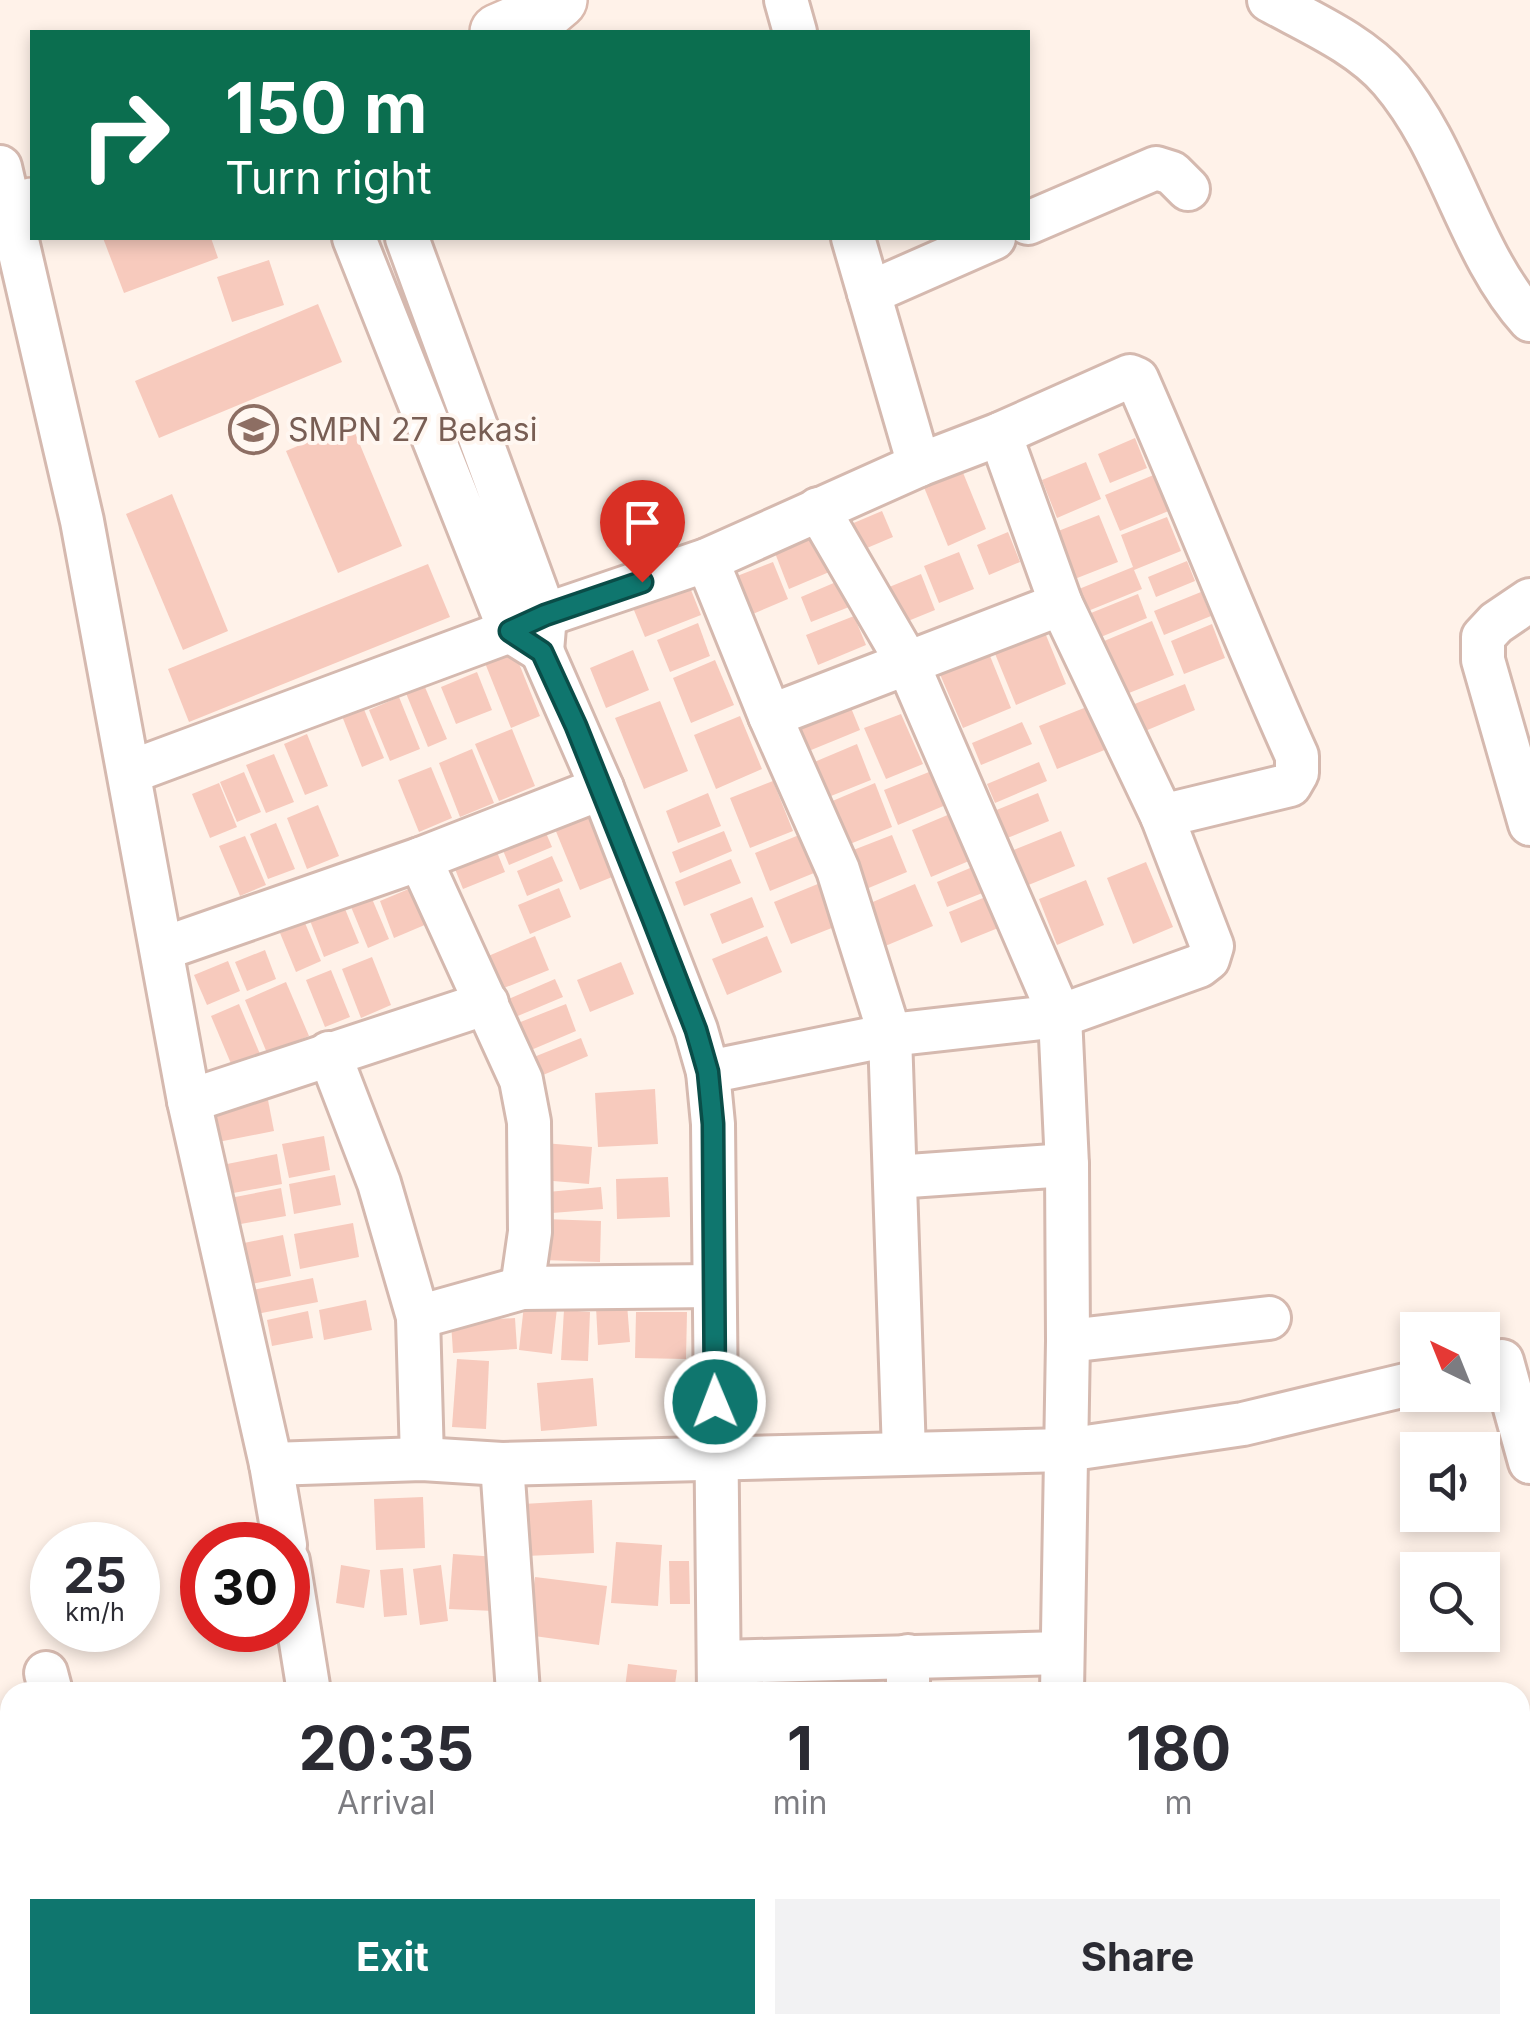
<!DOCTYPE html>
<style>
:root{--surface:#fff;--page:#f2f2f3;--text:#2b2b33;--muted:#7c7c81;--accent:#0f766e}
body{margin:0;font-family:Inter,sans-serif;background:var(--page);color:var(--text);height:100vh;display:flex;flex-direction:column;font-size:38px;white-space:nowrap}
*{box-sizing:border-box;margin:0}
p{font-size:32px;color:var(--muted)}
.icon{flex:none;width:55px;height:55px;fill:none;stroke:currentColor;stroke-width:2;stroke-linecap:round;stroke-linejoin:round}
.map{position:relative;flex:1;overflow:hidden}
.sheet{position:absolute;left:0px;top:1682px;width:1530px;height:352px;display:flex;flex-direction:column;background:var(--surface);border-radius:30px 30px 0 0;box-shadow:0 5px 15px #0003}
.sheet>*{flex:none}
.banner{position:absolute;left:30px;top:30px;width:1000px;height:210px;border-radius:0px;box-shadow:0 5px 15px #0003;background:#0b6e4f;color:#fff;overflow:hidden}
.needle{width:65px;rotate:317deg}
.controls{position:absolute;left:1400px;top:1312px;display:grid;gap:20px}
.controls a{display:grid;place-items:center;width:100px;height:100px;border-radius:0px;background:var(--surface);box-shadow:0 5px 15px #0003;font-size:50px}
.speed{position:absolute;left:30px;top:1522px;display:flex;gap:20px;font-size:50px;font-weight:700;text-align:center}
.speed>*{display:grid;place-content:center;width:130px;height:130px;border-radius:50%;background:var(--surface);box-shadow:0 5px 15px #0003;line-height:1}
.speed small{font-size:25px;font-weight:400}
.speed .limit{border:15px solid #d22;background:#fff;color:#111}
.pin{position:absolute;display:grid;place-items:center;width:85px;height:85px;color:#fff;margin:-102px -42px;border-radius:50% 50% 50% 0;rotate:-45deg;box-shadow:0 0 10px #0007}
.pin .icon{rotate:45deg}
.me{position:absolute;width:110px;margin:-55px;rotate:359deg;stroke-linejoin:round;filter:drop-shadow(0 0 8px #0008)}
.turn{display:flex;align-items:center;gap:35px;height:210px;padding:0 30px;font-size:45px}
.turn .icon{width:130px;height:130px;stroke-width:2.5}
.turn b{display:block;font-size:70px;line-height:85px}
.eta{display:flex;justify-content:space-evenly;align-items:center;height:170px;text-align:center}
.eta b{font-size:60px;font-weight:700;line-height:70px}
.button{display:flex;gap:20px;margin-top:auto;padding:20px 30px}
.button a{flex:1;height:115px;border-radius:0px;background:var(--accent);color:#fff;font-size:40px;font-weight:700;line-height:115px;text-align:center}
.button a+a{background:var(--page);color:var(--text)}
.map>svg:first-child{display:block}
</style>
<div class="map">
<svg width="1530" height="2033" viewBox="0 0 1530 2033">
<rect width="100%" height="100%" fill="#fff2e9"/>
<g fill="#f7cabd">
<polygon points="103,238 211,238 218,258 124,293"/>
<polygon points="269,260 284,305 232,322 217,277"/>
<polygon points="318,304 342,362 159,438 135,381"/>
<polygon points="351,423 402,546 338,573 286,451"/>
<polygon points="1135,438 1147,468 1110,483 1098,454"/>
<polygon points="957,458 986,529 948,546 919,475"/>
<polygon points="1086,462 1101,499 1057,518 1042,480"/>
<polygon points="1156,474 1171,510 1120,531 1105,495"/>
<polygon points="172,494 228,631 183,650 126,514"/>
<polygon points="882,511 893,537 848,556 837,530"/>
<polygon points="1099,515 1118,562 1067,582 1048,535"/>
<polygon points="1167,517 1181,551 1134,570 1142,589 1088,611 1079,589 1133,567 1121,535"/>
<polygon points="1008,532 1020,562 989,575 977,545"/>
<polygon points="820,535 834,570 789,589 775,553"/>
<polygon points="959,552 974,589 939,603 924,566"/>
<polygon points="1187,561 1195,581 1156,597 1148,577"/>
<polygon points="773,562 788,599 748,616 732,578"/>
<polygon points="428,564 450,617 189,722 168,669"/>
<polygon points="921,574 935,610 891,628 877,592"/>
<polygon points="685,575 701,615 645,637 629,598"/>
<polygon points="843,579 854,605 811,622 801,597"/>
<polygon points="1201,592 1211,616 1164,635 1154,611"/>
<polygon points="1138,594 1147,618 1096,639 1086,615"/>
<polygon points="854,616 866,645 818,665 806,635"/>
<polygon points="1039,618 1066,684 1016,705 989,639"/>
<polygon points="1152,621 1174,675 1119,697 1097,644"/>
<polygon points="698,623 710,656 670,672 657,640"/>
<polygon points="1212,624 1225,658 1184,674 1171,641"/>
<polygon points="633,650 649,690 606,708 590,668"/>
<polygon points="514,651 540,716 511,728 485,663"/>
<polygon points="988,651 1011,708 963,728 939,672"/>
<polygon points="715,660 734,705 691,723 673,678"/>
<polygon points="477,672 492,710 456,724 441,687"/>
<polygon points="419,673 447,739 428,747 401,681"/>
<polygon points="1185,684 1195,710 1138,734 1127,707"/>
<polygon points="845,693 860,730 799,755 784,718"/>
<polygon points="399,697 420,749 390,761 369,710"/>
<polygon points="660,701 688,771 644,789 615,718"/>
<polygon points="1089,706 1107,749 1057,769 1039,726"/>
<polygon points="363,707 384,758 362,767 342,716"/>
<polygon points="901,714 923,764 886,779 864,728"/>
<polygon points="740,716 762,769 716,789 694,735"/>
<polygon points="1022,722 1032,744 981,765 972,743"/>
<polygon points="512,729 535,786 499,801 475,744"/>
<polygon points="307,734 328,786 305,795 284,744"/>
<polygon points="857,744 871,780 826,798 812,763"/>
<polygon points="472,749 494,803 460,817 439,763"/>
<polygon points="274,754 294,802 266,813 246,765"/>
<polygon points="1039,762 1047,781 995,803 987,784"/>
<polygon points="431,767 452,818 419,832 398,780"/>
<polygon points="939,768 953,802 898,825 884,790"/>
<polygon points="244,772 261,812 237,822 220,782"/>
<polygon points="773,781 793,831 750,848 730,798"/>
<polygon points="219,783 237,827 210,838 192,794"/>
<polygon points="875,783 892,827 840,848 823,805"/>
<polygon points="708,793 721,826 678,843 666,811"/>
<polygon points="1038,793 1049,821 1005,839 994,811"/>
<polygon points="318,805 339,856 307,869 287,818"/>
<polygon points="597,811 622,873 580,890 555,829"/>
<polygon points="957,811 976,858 931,877 912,830"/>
<polygon points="276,823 295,869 268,879 250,834"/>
<polygon points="543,826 552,847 509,865 500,843"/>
<polygon points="724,831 732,851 680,873 672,852"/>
<polygon points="1061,831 1075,866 1026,886 1011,851"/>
<polygon points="799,835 814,873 770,891 755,853"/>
<polygon points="892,835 907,872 859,892 843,854"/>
<polygon points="245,836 266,885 240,896 219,846"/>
<polygon points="495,847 505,872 463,889 453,864"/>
<polygon points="552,856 563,881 527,896 517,871"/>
<polygon points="731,859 741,883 684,906 675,882"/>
<polygon points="989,860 1000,886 947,907 937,882"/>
<polygon points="1146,862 1173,927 1133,944 1107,878"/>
<polygon points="1086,880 1104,925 1057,945 1039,899"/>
<polygon points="825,881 842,924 791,944 774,902"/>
<polygon points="915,884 933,926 871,952 854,910"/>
<polygon points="411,888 427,924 394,938 380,901"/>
<polygon points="559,888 571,917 530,934 518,905"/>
<polygon points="1005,889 1018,920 961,943 949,912"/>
<polygon points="370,894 389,939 368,948 349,902"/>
<polygon points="752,897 764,927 722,944 710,914"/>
<polygon points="343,904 359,943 324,957 309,918"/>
<polygon points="305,923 321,961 296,972 280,933"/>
<polygon points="535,936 549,970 499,990 486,957"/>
<polygon points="767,936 782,972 727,995 712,959"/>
<polygon points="265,950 276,979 247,991 235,962"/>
<polygon points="372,957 391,1005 361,1018 342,969"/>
<polygon points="228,961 240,991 207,1005 194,975"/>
<polygon points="621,962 634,994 590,1012 577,980"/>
<polygon points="331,970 350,1017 325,1027 306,980"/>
<polygon points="555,979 563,997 513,1018 506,1000"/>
<polygon points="286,982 309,1036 267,1053 245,1000"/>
<polygon points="239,1004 260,1054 232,1066 211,1016"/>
<polygon points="566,1004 576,1031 524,1053 513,1025"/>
<polygon points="581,1038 588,1056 536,1078 529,1059"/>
<polygon points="655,1089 658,1144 598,1147 595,1093"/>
<polygon points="268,1100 274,1131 213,1143 207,1112"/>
<polygon points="324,1136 330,1170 289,1178 282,1144"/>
<polygon points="544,1143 592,1147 589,1184 541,1180"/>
<polygon points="277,1154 282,1184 228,1194 222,1165"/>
<polygon points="335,1175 341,1205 294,1214 289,1184"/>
<polygon points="668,1177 670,1217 617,1219 616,1179"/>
<polygon points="601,1187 603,1209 539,1214 537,1193"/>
<polygon points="281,1188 286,1216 235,1225 230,1198"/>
<polygon points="544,1219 601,1221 600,1262 542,1260"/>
<polygon points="353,1223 359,1257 300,1269 294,1234"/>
<polygon points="283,1235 291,1276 252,1284 244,1243"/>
<polygon points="313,1278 318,1302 247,1316 242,1292"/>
<polygon points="366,1300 372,1330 324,1340 319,1310"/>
<polygon points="627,1304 630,1342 598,1345 596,1307"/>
<polygon points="524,1305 557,1308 552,1354 519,1350"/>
<polygon points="564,1310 590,1312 588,1361 561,1360"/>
<polygon points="308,1311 313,1338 272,1346 267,1320"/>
<polygon points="636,1312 687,1312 686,1359 635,1358"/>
<polygon points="515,1318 517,1349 453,1353 451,1322"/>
<polygon points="457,1359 489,1361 486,1429 452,1427"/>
<polygon points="593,1378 597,1426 541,1431 537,1383"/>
<polygon points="423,1497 425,1548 376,1550 374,1499"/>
<polygon points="592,1500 594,1553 526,1556 523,1504"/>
<polygon points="616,1542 662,1545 658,1606 611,1603"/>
<polygon points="453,1554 498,1557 494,1611 449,1609"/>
<polygon points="669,1561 689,1561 690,1604 670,1604"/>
<polygon points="341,1565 370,1570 364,1608 336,1603"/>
<polygon points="441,1565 448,1621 420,1625 413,1569"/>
<polygon points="403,1568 407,1615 384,1617 380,1570"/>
<polygon points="535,1577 607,1586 599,1645 527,1635"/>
<polygon points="628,1664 677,1670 674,1692 625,1688"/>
<polygon points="397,2025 471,2025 471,2033 398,2033"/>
<polygon points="656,2025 708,2025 709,2033 657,2033"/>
</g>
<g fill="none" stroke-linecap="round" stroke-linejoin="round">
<defs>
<g id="street">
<polyline points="786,0 795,32"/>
<path d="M1269,0C1311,23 1360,44 1391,80C1452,151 1468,251 1530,320"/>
<polyline points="0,167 82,521 189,1101 271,1464 285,1545"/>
<polyline points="1028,223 1156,168 1172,173 1188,189"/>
<polyline points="354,238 510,631 542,651 545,615 407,238"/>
<polyline points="853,238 919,465"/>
<polyline points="869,293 994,238"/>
<polyline points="818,509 907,662 1060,1016 1067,1165 1068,1341 1062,1692"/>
<polyline points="707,560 770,716 838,870 890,1035 904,1453"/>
<polyline points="1530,600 1496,623 1483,637 1483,660 1530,824"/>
<polyline points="542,651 602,788 696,1030 708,1072 713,1124 719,1692"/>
<polyline points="770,716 1061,604"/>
<path d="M130,772L510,631L545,615L707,560L919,465L1000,434L1130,376L1137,379C1192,504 1241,632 1297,756V773L1290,785L1162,816"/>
<polyline points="420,859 521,1080 529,1122 530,1232 522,1288"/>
<polyline points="162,949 420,859 602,788"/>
<polyline points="329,1053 379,1183 418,1317 422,1459"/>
<polyline points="708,1072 890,1035 1060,1016 1199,966 1208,959 1212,946 1162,816 1061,604 1000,434"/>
<polyline points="189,1101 487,1003"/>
<polyline points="895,1177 1067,1165"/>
<polyline points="418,1317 522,1288 714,1286"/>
<polyline points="1068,1341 1269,1318"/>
<polyline points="1502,1361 1530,1462"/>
<polyline points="271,1464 422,1459 502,1464 1066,1450 1243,1424 1418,1382"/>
<polyline points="502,1464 518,1692"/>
<polyline points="288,1561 309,1692"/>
<polyline points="720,1662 1061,1653"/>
<polyline points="46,1673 51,1692"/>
<polyline points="908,1692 908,1656"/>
<polyline points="1520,1799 1530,1796"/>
<polyline points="384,2025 385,2033"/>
<polyline points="547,2025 548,2033"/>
<polyline points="747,2025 749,2033"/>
<polyline points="948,2025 950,2033"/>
<polyline points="288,2033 323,2025"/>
</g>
<g id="secondary">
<polyline points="498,32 546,11 559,0"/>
<polyline points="0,216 32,206"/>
</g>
</defs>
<use href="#street" stroke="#d5b9af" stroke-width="48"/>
<use href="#secondary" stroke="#dbbaae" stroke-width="60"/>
<use href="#street" stroke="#fff" stroke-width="42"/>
<use href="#secondary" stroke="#fff" stroke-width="55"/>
</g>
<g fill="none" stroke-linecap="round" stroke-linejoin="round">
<defs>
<polyline id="route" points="642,582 545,615 510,631 542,652 576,726 653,919 696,1030 708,1072 713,1124 715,1402"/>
</defs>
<use href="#route" stroke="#0a4d48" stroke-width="25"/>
<use href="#route" stroke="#0f766e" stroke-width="18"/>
</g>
<defs>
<symbol id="school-ring" viewBox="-11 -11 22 22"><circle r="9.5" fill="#fff7f1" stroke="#8d6e63" stroke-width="1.5"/><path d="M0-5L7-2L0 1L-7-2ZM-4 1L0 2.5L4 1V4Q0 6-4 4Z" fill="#8d6e63"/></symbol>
</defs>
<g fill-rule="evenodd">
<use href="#school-ring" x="226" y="402" width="55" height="55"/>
</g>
<g text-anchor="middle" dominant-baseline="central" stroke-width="8" stroke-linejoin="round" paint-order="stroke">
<g font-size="32" fill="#785e54" stroke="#fff7f1" text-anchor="start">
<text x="288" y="429">SMPN 27 Bekasi</text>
</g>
</g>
</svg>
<div class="controls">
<a><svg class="needle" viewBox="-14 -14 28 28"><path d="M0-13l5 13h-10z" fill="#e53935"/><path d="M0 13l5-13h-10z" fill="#7c7c81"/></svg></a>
<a><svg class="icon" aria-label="sound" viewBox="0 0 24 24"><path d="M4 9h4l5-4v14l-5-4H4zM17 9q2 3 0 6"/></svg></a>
<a><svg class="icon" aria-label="search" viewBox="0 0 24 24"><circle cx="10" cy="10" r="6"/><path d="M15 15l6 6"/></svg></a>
</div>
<div class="speed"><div>25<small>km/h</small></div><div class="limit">30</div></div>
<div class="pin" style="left:642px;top:582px;background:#d93025"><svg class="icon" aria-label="arrive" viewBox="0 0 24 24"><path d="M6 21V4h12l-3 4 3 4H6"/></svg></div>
<svg class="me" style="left:715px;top:1402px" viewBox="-20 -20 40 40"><circle r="17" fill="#0f766e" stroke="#fff" stroke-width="3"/><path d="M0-11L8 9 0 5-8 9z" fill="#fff"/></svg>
<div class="banner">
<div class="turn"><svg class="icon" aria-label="right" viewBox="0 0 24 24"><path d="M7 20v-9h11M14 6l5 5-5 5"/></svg><div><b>150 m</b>Turn right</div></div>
</div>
<section class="sheet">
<div class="eta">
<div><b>20:35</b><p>Arrival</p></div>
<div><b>1</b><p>min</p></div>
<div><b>180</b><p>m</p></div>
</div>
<div class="button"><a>Exit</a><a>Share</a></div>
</section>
</div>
